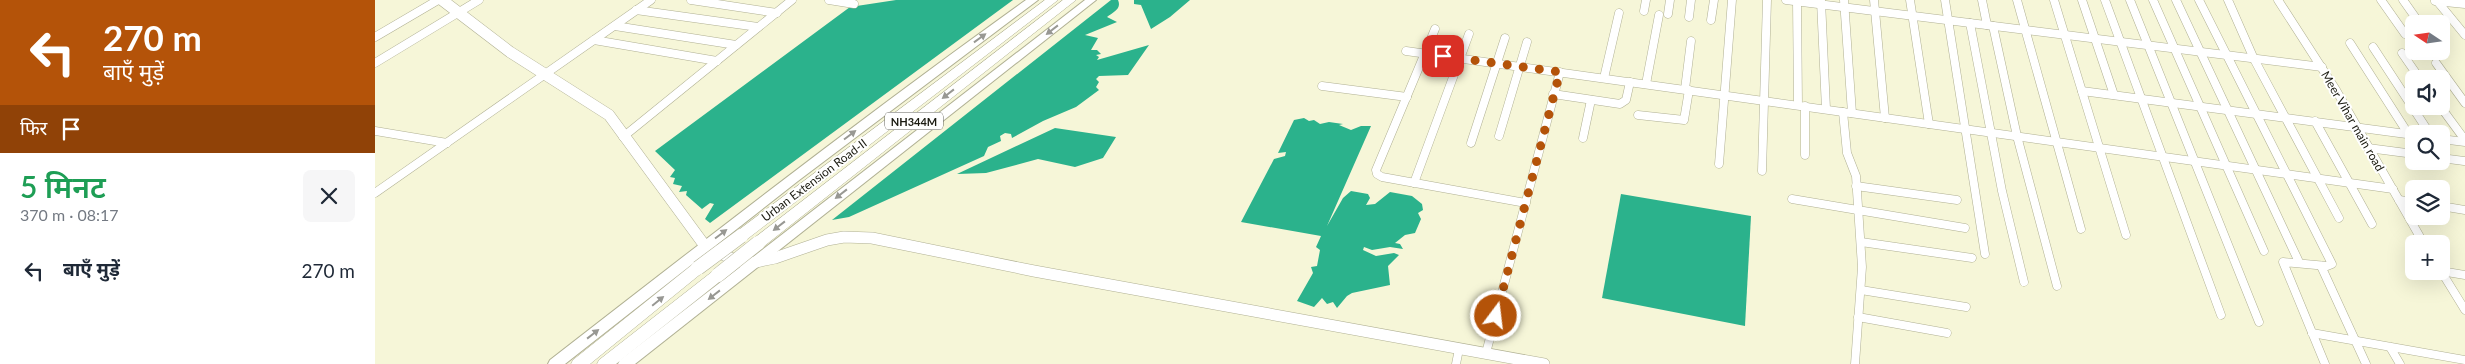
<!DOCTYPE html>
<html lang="hi">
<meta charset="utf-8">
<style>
:root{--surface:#fff;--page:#f6f6f7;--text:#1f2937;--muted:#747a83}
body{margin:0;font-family:Lato,"Noto Sans Devanagari",sans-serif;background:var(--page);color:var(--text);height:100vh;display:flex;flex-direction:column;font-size:19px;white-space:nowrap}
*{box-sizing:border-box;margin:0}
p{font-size:16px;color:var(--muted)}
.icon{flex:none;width:28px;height:28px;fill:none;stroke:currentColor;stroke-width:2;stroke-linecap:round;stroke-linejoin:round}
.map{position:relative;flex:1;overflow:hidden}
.panel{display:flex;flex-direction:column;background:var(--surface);width:375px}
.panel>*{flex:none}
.banner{background:#b45309;color:#fff;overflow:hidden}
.needle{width:32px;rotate:283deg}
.controls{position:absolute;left:2030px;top:15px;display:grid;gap:10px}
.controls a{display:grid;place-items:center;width:45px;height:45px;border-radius:8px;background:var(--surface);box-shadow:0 5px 20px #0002;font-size:25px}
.pin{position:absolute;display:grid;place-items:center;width:42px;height:42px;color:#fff;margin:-21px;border-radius:10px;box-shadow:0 2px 8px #0006}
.me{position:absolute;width:55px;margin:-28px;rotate:15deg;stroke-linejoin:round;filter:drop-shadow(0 0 4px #0008)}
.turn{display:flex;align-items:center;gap:18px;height:105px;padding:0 20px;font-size:22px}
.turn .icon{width:65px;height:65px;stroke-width:2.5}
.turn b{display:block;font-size:35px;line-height:42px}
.then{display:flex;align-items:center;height:48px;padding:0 20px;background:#0003;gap:10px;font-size:19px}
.round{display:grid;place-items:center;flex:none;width:52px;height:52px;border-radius:8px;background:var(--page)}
.head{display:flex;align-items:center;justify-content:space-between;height:85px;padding:0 20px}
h1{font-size:30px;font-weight:600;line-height:38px;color:#1e9e55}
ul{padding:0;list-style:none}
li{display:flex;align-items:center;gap:15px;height:65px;padding:0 20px}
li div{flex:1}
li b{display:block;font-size:19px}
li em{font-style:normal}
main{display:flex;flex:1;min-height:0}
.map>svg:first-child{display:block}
</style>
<main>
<section class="panel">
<div class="banner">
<div class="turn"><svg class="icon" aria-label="left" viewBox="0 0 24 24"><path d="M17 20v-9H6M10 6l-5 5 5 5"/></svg><div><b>270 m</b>बाएँ मुड़ें</div></div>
<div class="then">फिर<svg class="icon" aria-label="arrive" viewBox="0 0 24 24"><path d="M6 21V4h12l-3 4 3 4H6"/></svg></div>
</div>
<div class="head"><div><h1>5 मिनट</h1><p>370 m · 08:17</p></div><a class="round"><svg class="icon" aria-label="close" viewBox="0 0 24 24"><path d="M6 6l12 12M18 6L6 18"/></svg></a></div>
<ul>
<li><svg class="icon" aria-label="left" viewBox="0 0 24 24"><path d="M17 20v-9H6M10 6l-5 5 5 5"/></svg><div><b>बाएँ मुड़ें</b></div><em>270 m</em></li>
</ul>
</section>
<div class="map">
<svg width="2090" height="364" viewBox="0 0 2090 364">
<rect width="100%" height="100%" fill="#f6f6d8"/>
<g fill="#2bb28c">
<polygon points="521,0 638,0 335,223 330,219 339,204 335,203 327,209 311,195 312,191 304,192 307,186 298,184 300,178 295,177 300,170 280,151 475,7"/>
<path d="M736,0H743C747,9 738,12 732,17L742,22L710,35L723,38L716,50H722L726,54L721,55L724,57L722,60L774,45L753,75L724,76L721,79L724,82L721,87L724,90L701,107L668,121L637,138L636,134L630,133L625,136L626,141L613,147L609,156L474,217L457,220Z"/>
<polygon points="759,0 815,0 795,17 776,29 766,5 759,4"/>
<polygon points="929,118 934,121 939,120 945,124 954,122 968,124 964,125 976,130 986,126 996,126 952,226 968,198 976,191 993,194 995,198 991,205 1000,204 1015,192 1037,196 1047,204 1048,210 1043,213 1046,219 1040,233 1030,235 1020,243 1025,244 1028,249 1015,247 997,250 989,247 988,250 1001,256 1019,253 1024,255 1013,266 1015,285 977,293 972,296 962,308 958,302 952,304 947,298 939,307 922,301 938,273 936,267 942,266 945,250 941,247 946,236 866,222 899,159 910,156 911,152 903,153 919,120"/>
<polygon points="680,128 741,137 728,158 700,167 663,159 611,173 582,174"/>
<polygon points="1246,194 1376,216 1370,326 1227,298"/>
</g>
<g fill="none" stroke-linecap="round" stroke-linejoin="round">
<defs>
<g id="street">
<polyline points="316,0 402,13"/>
<polyline points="454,0 479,4"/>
<polyline points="1411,0 1947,67"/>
<polyline points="1422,0 1423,105"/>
<polyline points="1469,0 1477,113"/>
<polyline points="1499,0 1510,118"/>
<polyline points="1535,0 1554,124"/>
<polyline points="1570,0 1610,254"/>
<polyline points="1607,0 1612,25"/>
<polyline points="1642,0 1706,229"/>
<polyline points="1679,0 1751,235"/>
<polyline points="1707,0 1739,95"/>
<polyline points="1730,0 1846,315"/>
<polyline points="1755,0 1884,322"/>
<polyline points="1778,0 1889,251"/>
<polyline points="1801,0 1924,262"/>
<polyline points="1824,0 1957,264 1952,266 1908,262 1950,364"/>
<polyline points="1853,0 1879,59 1964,218"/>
<polyline points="1903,0 1961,90 2049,244"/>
<polyline points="2006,0 2030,34"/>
<polyline points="2028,0 2045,24"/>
<polyline points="1446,1 1451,109"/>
<polyline points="2060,1 2090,4"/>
<polyline points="2062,1 2090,35"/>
<polyline points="261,10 383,27"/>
<polyline points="1269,11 1271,0"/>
<polyline points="1293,14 1295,0"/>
<polyline points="1314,17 1316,0"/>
<polyline points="1336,20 1339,0"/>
<polyline points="1595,23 1627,191 1649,282"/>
<polyline points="240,26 361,45"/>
<polyline points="1618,26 1642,136 1682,286"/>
<polyline points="1060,29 1001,170 1002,174 1007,177 1151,203"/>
<polyline points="0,37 63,0"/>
<polyline points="219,40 342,61"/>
<polyline points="1975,43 2034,135"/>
<polyline points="1998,47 2055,134"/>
<polyline points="1031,51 2018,189"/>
<polyline points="2027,53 2045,79"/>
<polyline points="0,63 104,0"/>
<polyline points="2061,63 2090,103"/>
<polyline points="1229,78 1244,13"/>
<polyline points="1271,84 1284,15"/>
<polyline points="947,86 1032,97"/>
<polyline points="1310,89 1316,41"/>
<polyline points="1707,91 2039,135"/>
<polyline points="1178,94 1245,104 1251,100 1255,82"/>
<polyline points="1430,106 1430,155"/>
<polyline points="2065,106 2090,140"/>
<polyline points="1468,112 1472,153 1481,176 1487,267 1480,364"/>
<polyline points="1263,115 1309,120 1314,90"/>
<polyline points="1940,121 1997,224"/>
<polyline points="0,131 72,143"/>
<polyline points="1124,136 1152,42"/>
<polyline points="248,137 417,0"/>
<polyline points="1208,138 1216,100"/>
<polyline points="2066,139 2090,142"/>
<polyline points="1096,143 1130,38"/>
<polyline points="1993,148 2039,154"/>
<polyline points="2066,158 2089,161"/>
<polyline points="1344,164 1357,0"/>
<polyline points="1387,171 1392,0"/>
<polyline points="1039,183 1094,34"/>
<polyline points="1481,186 1582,200"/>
<polyline points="0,193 276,0"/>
<polyline points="1417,199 1590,228"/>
<polyline points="2024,200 2039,202"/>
<polyline points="2066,206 2090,210"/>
<polyline points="1486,242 1597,258"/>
<polyline points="1946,266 1991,364"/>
<polyline points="2066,271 2090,310"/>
<polyline points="2066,271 2090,275"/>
<polyline points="1486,290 1591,307"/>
<polyline points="1483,317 1572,333"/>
<polyline points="1937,333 2090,360"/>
<polyline points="2015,347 2025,364"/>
<polyline points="1111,353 1185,72"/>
<polyline points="1081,364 1084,349"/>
</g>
<polyline id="secondary" points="67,0 135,52 234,115 330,246 362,261 376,263 400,258 452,240 469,237 497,238 659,271 1169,364"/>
<g id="primary">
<path d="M651,0H663L423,181L190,364H173L175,360C332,238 489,116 651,0Z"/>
<polygon points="710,0 721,0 260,364 243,364 245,360"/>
</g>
<g id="highway">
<polygon points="670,0 683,0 371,240 361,240 359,236 361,232"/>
<polygon points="688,0 701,0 388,247 378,247 376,243 378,239"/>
<polygon points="323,263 328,264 330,268 328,272 215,364 196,364 198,360 318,264"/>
<polygon points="343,270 348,271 351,275 348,279 241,364 222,364 224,360 338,271"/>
</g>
</defs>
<use href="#street" stroke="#b0b093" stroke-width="9"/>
<use href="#secondary" stroke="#b0b093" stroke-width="12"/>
<use href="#primary" stroke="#b0b093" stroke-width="2"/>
<use href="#highway" stroke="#b0b093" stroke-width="1"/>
<use href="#street" stroke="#fff" stroke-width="8"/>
<use href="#secondary" stroke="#fff" stroke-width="11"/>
<use href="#primary" fill="#fff" fill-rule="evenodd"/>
<use href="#highway" fill="#fff" fill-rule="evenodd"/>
<defs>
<g id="highway-bridge">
<polyline points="323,268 366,236"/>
<polyline points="343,275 383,243"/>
</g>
</defs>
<use href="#highway-bridge" stroke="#b0b093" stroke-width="15" stroke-linecap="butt"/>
<use href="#highway-bridge" stroke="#fff" stroke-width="14"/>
</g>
<defs><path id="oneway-solid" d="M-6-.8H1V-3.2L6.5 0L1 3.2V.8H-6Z" transform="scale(1.25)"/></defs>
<g fill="#989893">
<use href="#oneway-solid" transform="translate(677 30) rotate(142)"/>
<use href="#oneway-solid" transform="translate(605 38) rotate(-36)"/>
<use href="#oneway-solid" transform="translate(573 94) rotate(142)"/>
<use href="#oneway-solid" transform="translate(475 135) rotate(-37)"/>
<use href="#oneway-solid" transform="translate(466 194) rotate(142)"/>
<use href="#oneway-solid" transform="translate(404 226) rotate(142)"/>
<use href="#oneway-solid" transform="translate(346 234) rotate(-37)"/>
<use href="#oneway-solid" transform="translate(339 295) rotate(142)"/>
<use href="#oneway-solid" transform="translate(283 301) rotate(-39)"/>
<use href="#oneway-solid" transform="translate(218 334) rotate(-38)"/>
</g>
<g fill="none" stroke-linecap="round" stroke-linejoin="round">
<polyline stroke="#b45309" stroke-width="9" stroke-dasharray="0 16.2" points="1068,56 1185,72 1121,316"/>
</g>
<g text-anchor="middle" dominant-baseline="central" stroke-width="4" stroke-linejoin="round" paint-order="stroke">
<rect fill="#fff" stroke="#5f5f58" stroke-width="1" x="510" y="112.5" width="58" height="17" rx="4"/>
<g font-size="11" font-weight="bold" fill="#1a1a10">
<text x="539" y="121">NH344M</text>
</g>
<g font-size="12" fill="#1a1a10" stroke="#fff">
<text transform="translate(1978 121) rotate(60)">Meer Vihar main road</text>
<text transform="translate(439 180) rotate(-37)">Urban Extension Road-II</text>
</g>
</g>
</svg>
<div class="controls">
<a><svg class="needle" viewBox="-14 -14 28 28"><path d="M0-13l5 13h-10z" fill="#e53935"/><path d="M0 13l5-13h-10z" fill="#747a83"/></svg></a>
<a><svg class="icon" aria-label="sound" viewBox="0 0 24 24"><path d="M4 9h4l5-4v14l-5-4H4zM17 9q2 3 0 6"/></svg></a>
<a><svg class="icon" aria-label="search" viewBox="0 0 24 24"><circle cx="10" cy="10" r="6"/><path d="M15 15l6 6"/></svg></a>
<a><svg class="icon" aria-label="layers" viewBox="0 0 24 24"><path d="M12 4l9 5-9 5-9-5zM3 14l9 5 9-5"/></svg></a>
<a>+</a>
</div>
<div class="pin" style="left:1068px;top:56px;background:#d93025"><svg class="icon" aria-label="arrive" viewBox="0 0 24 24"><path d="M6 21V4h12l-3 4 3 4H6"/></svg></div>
<svg class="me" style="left:1121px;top:316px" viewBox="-20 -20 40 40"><circle r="17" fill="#b45309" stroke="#fff" stroke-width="3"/><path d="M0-11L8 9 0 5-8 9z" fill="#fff"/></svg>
</div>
</main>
